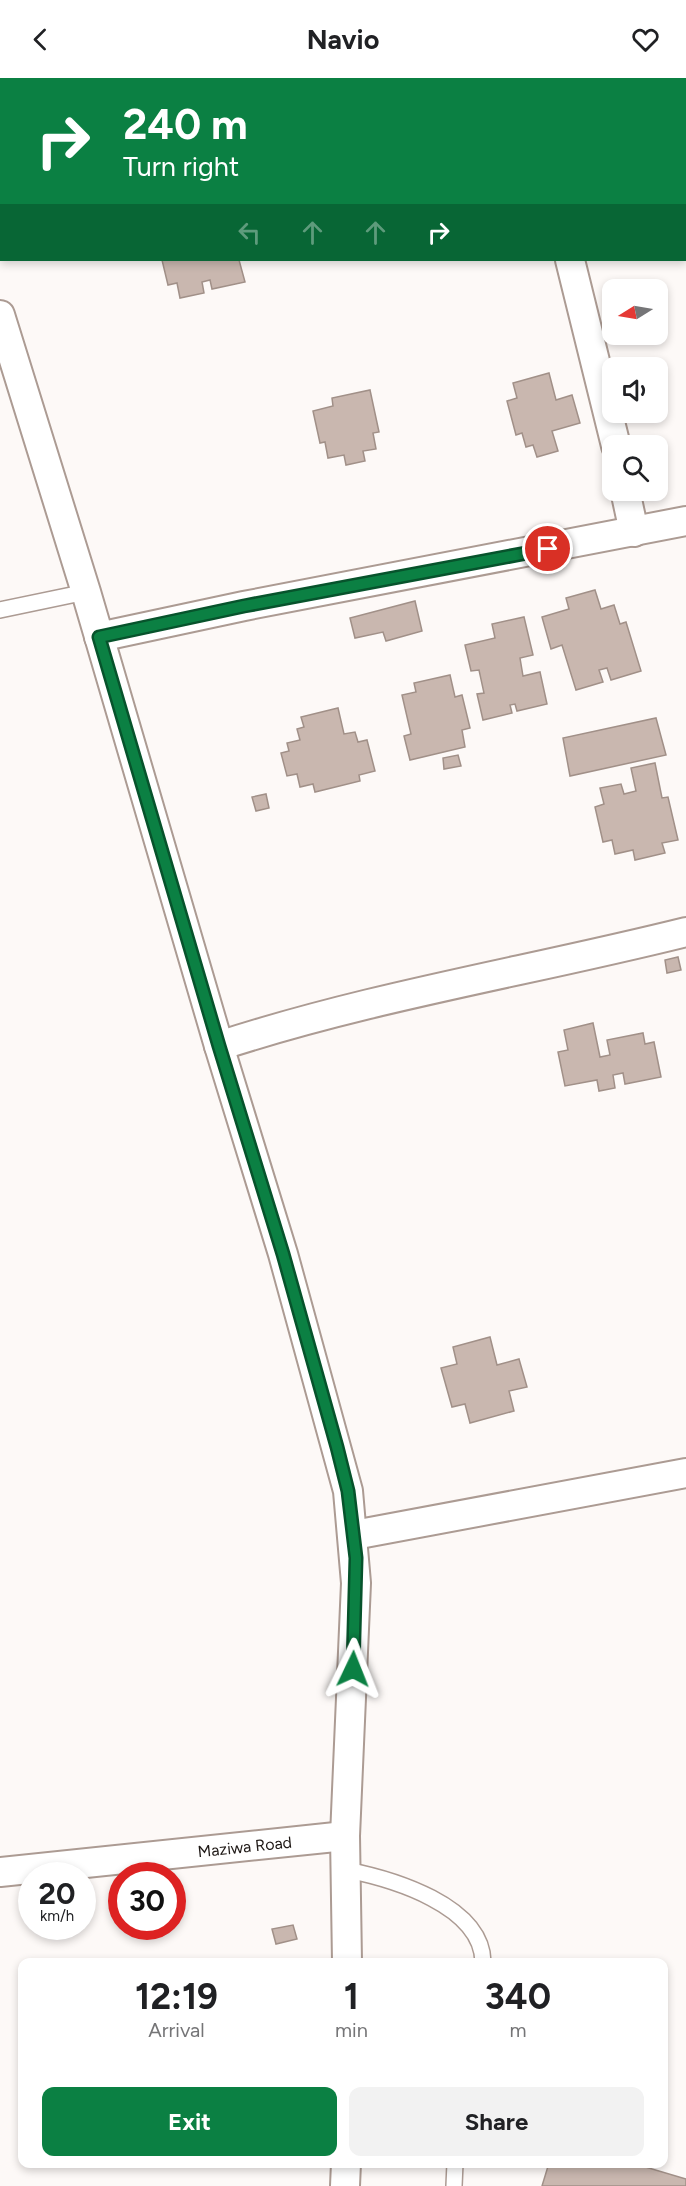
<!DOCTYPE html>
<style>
:root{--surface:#fff;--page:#f2f2f2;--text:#202124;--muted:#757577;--accent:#0b8043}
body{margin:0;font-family:Figtree,sans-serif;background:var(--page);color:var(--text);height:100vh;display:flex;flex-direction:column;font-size:22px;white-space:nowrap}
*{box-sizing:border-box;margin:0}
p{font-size:20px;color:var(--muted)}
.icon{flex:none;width:33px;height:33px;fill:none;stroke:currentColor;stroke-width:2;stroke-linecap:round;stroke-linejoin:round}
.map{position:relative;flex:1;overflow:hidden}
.drawer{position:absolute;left:18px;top:1880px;width:650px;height:210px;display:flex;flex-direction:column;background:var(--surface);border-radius:12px;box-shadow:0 3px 9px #0003}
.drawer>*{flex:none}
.banner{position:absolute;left:0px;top:0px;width:687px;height:183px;box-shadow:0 3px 9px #0003;background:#0b8043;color:#fff;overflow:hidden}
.needle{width:39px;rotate:259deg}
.controls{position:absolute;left:602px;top:201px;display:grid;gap:12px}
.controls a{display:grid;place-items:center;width:66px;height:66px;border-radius:12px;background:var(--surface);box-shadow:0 3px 9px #0003;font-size:30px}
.speed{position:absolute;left:18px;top:1784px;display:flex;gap:12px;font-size:30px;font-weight:700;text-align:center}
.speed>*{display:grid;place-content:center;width:78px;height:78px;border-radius:50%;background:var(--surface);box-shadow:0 3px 9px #0003;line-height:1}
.speed small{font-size:15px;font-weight:400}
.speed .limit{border:9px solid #d22;background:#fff;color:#111}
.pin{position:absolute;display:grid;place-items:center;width:51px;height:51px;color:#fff;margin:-26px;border:3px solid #fff;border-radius:50%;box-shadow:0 2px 6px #0007}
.me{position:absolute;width:66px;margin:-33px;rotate:2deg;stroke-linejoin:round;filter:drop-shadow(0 0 4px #0008)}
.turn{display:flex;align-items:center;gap:21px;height:126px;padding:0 24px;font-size:27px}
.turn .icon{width:78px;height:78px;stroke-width:2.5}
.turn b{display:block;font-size:42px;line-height:51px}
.lanes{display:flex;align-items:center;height:57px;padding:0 24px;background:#0003;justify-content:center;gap:30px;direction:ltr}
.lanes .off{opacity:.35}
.eta{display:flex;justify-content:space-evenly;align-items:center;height:102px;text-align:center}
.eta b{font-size:36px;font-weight:700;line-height:42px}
.action{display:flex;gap:12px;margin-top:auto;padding:12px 24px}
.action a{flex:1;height:69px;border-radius:12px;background:var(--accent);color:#fff;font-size:24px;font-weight:700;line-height:69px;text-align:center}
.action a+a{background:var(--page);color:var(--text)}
header{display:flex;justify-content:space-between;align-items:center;height:78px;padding:0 24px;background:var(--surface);font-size:27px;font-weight:700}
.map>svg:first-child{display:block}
</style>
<header><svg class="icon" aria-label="back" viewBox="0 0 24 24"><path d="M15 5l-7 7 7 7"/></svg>Navio<svg class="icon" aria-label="heart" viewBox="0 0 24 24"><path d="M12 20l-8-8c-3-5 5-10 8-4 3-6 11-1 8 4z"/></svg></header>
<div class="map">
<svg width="686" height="2108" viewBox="0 0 686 2108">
<rect width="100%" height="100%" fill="#fdf9f7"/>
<g fill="#c9b7af" stroke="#a19088" stroke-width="1.5">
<polygon points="595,0 665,0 666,2 596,2"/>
<polygon points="162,182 239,182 245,204 212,211 210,202 202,204 204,215 180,220 177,205 168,207"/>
<polygon points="549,295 556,322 572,317 580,345 552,353 558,373 537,379 533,367 526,369 522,355 516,357 507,323 517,320 513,305"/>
<polygon points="370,312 379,354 373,355 376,371 363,373 365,383 346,387 344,377 328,380 325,364 320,365 313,333 333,328 332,320"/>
<polygon points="595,512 601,531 614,527 620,546 626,544 641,593 611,602 607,590 599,592 603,604 576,612 562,567 551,571 542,539 569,531 566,520"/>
<polygon points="415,523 422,553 386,563 383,554 355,560 350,540"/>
<polygon points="524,539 533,577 520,580 523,598 540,594 547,626 517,633 515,626 510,627 512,635 483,642 477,616 484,615 479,592 471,593 465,567 495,560 492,546"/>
<polygon points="450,597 455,619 462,617 470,650 462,652 465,669 410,682 404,658 411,656 402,617 416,614 414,605"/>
<polygon points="338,630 344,656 355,654 358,664 367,662 375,693 359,697 360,703 315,714 313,706 300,709 297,696 287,698 281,675 289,673 287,665 300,662 297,651 304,649 301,639"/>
<polygon points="656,640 666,677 570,698 563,660"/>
<polygon points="458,677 461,688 444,691 443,680"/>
<polygon points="655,685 662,720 668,719 678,762 662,765 665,775 635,782 633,772 615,776 612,762 603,764 595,729 604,726 600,710 621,706 624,716 636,713 631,690"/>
<polygon points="266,716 269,730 256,733 252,719"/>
<polygon points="678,879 681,892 667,895 665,882"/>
<polygon points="593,945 600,979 610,977 607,962 643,955 645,966 654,964 661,999 625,1006 623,995 613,997 615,1010 599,1013 597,1002 565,1008 558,974 568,972 564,952"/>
<polygon points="490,1259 497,1287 519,1281 527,1309 509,1313 514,1333 470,1345 465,1326 452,1329 441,1290 457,1286 453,1269"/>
<polygon points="293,1847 297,1861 276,1866 272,1851"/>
<polygon points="549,2085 632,2085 686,2101 686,2108 542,2108"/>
</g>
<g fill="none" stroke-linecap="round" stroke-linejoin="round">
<defs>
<g id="service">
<polyline points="0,532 86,514"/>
<path d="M347,1792C392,1801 482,1827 483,1884"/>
<polyline points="454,2108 455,2085"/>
</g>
<g id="minor">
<polyline points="518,0 519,2"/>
<polyline points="570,182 616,368"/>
<polyline points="0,237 86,514 219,968 283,1176 348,1413 356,1505 345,1758 347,1884"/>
<polyline points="625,412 634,454"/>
<polyline points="99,559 244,528 686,443"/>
<path d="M219,968C372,918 530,893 686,854"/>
<polyline points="354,1457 686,1395"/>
<path id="s1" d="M0,1794L345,1758"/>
<polyline points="345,2108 346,2085"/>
</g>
</defs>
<use href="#service" stroke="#ac9b93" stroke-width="18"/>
<use href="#minor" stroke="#ac9b93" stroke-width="32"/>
<use href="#service" stroke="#fff" stroke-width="15"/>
<use href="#minor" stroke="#fff" stroke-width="28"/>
</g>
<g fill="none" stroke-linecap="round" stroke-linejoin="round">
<defs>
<polyline id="route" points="353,1591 356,1480 348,1413 337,1369 283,1176 219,968 99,559 244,528 548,471"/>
</defs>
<use href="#route" stroke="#07532c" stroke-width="15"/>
<use href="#route" stroke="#0b8043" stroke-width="10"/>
</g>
<g text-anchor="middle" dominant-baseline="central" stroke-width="6" stroke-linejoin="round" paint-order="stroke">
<g font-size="16" fill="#1e1815" stroke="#fdf9f7">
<text stroke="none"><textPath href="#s1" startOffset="246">Maziwa Road</textPath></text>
</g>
</g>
</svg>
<div class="controls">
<a><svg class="needle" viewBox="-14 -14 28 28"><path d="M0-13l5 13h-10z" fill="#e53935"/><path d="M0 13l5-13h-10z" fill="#757577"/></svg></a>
<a><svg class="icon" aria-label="sound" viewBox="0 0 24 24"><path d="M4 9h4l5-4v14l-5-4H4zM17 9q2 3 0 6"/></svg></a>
<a><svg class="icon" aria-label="search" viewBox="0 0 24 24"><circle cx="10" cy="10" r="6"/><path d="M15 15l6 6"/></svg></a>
</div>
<div class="speed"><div>20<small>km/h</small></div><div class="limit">30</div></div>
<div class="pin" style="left:548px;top:471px;background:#d93025"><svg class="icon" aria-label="arrive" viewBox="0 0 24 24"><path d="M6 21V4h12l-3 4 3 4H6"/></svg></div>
<svg class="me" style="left:353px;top:1591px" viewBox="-20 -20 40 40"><path d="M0-17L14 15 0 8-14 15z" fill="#0b8043" stroke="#fff" stroke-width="4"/></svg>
<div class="banner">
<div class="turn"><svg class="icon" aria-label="right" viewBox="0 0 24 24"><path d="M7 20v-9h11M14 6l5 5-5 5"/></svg><div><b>240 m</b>Turn right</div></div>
<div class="lanes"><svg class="icon off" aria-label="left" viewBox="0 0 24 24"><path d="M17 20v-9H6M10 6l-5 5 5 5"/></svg><svg class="icon off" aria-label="ahead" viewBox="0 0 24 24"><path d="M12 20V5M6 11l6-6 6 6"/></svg><svg class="icon off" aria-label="ahead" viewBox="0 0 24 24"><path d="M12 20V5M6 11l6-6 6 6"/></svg><svg class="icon" aria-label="right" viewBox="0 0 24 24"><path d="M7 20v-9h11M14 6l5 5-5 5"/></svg></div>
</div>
<section class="drawer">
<div class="eta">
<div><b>12:19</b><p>Arrival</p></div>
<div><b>1</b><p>min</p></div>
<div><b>340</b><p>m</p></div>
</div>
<div class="action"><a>Exit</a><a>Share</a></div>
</section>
</div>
